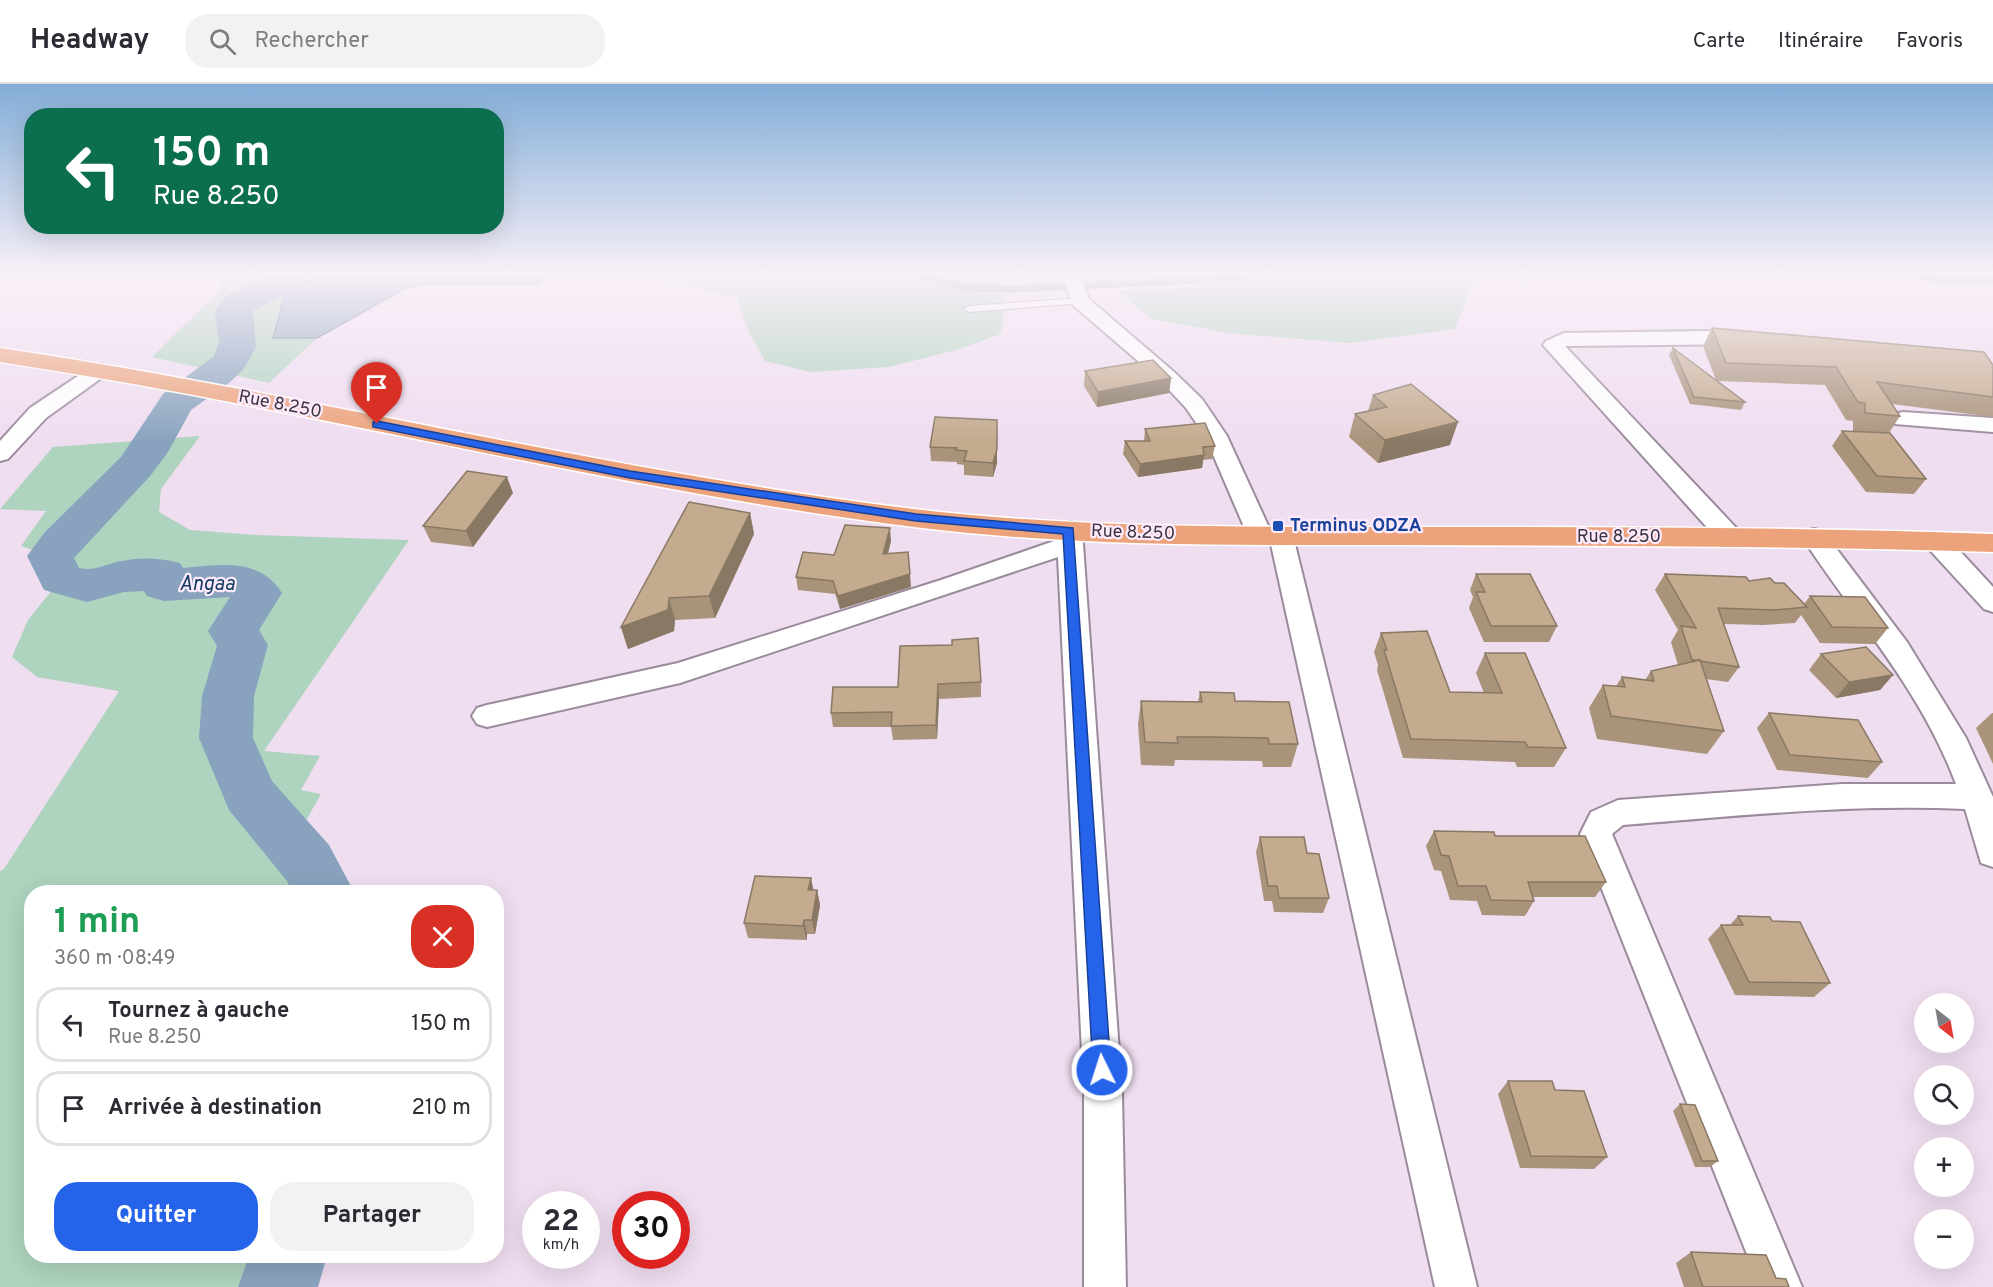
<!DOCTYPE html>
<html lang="fr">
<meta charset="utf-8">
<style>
:root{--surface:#fff;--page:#f2f2f3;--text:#2b2b33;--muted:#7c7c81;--line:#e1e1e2;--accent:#2563eb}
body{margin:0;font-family:Overpass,sans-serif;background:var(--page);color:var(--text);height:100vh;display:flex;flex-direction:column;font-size:22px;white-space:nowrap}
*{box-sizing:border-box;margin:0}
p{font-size:20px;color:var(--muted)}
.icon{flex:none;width:33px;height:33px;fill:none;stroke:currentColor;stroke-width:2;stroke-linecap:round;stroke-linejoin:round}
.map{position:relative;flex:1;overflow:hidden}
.drawer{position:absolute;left:24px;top:801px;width:480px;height:378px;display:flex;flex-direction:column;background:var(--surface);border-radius:24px;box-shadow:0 6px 24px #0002}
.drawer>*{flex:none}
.banner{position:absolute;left:24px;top:24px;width:480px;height:126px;border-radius:24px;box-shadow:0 6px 24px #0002;background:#0b6e4f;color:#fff;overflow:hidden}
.needle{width:39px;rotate:149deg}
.buttons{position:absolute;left:1914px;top:909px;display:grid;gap:12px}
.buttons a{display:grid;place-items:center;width:60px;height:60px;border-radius:50%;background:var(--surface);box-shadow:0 6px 24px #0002;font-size:30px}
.speed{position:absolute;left:522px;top:1107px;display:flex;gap:12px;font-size:30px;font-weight:700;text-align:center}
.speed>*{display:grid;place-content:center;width:78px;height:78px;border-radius:50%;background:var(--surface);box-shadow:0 6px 24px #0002;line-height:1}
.speed small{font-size:15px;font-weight:400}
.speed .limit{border:9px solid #d22;background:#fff;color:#111}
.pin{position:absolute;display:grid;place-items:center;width:51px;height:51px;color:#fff;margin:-62px -26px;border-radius:50% 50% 50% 0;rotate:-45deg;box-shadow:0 0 6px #0007}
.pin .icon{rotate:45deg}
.me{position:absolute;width:66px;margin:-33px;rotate:356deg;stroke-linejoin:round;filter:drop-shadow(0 0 4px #0008)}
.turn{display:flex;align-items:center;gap:21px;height:126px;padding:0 30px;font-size:27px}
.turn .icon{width:78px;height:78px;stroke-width:2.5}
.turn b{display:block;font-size:42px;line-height:51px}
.round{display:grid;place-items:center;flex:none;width:63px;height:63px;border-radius:24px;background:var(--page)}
.headline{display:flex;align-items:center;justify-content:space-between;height:102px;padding:0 30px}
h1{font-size:36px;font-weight:700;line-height:45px;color:#1e9e55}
.primary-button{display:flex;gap:12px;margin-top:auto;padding:12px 30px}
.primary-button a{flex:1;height:69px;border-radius:24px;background:var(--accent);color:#fff;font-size:24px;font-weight:700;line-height:69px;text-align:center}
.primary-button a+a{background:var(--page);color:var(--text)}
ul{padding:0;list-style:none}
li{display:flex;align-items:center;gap:18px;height:75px;margin:0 12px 9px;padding:0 18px;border:3px solid var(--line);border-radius:24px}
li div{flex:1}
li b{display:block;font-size:22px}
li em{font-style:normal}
header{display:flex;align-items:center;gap:36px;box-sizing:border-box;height:84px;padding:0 30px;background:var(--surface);border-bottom:2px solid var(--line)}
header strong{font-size:28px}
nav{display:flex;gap:33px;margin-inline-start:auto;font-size:21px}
.search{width:420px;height:54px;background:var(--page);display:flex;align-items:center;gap:15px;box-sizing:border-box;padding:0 21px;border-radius:24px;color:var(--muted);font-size:22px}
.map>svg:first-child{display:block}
</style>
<header>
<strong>Headway</strong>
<div class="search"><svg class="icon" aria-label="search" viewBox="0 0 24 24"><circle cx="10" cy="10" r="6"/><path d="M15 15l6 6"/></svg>Rechercher</div>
<nav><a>Carte</a><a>Itinéraire</a><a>Favoris</a></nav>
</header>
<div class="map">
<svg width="1993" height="1203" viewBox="0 0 1993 1203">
<rect width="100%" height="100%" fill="#efddf0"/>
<g fill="#aed3be">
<polygon points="217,190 322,190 285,210 274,253 317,254 269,299 152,273 221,205"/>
<polygon points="599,190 970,190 1005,200 1005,217 1001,250 956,266 889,283 811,288 765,277 749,248 737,214 670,197"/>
<polygon points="1210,190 1633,190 1475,195 1455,245 1349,259 1228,249 1152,235 1117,207 1196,203"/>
<polygon points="200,352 161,405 159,428 190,446 256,451 409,456 264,667 320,672 301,706 321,710 299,749 308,779 323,808 32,808 32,1172 288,1172 278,1203 0,1203 0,787 4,785 119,607 37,593 12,573 28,536 61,495 50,472 21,462 46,427 0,425 53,363"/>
</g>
<polygon fill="#89a3be" stroke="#728297" stroke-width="1.5" points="322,190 548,190 538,200 424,200 404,205 317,254 273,254 285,210"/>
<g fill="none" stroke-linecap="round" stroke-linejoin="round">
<g stroke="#728297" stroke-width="7">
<polyline points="912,190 969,204 1013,205 1239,194 1253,190"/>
<polyline points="1909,190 1948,197 1993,195"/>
</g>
<g fill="#89a3be" fill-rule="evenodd">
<path d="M269,190H313L308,197L253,227L256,263L243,286L229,299L191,326L168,368L151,391L74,474L79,484C94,488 108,479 122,477C141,473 161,474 180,479L183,484C219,481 260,473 282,509L259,546L268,561L254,612L253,654L272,697L329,761L354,808H292L287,797L229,726L199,654L202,612L217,562L208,547L230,513L164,517L147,512L144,507L124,508L87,518L44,506L27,472L45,448L121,373L163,310L214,272L219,258L215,228L227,211Z"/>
<polygon points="249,1172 327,1172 318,1203 238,1203"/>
</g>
<defs>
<polygon id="service" points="1080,214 1083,215 1083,219 969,228 964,225 969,222"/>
<g id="minor">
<polygon points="1062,190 1080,190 1089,215 1174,288 1202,315 1227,352 1271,448 1281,444 1290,446 1293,452 1477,1203 1435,1203 1270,456 1260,460 1251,458 1248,452 1205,352 1186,324 1160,296 1073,221"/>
<polygon points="1707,247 1753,252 1756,256 1753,260 1565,262 1739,447 1742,453 1739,459 1730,461 1721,459 1543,261 1546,257 1564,249"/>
<polygon points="100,280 107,282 110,286 107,290 46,334 8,375 0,377 0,357 30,324 93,282"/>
<polygon points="1903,328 1993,334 1993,348 1895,340 1892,335 1895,330"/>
<polygon points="1069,438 1078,440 1081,446 1083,460 1122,1010 1126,1203 1084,1203 1084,1010 1058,473 680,599 487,643 477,640 472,632 477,624 487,621 678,579 941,496 1057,456 1057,446 1060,440"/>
<path d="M1814,445L1823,447L1907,558L1966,654L1993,713V783L1981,779L1965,725C1850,720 1736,732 1623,741L1612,750L1802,1203H1760L1580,750L1591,728L1618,716L1842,700H1956C1920,604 1856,536 1802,453L1805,447Z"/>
<polygon points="1937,450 1946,452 1993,503 1993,528 1984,525 1928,464 1924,458 1928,452"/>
</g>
<path id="trunk" d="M0,264C306,309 607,388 914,425C1074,444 1237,443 1398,443C1596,443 1795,443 1993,450V468C1795,462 1596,462 1398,461C1236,461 1074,463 914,443C606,404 306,324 0,278Z"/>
</defs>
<use href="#service" stroke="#9b8a9c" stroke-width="2"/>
<use href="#minor" stroke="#9b8a9c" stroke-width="4"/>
<use href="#trunk" stroke="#fff" stroke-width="3"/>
<use href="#service" fill="#fff" fill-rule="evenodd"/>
<use href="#minor" fill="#fff" fill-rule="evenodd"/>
<use href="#trunk" fill="#eca37b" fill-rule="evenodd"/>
</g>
<g fill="#a9937b">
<polygon points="1712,244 1993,281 1993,333 1892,320 1900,332 1889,349 1926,395 1914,410 1866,408 1832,362 1842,347 1853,347 1853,337 1846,336 1825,301 1718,297 1745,318 1741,326 1690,320 1669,271 1673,264 1716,296 1703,262"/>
<polygon points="1085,287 1171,294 1169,309 1097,323 1084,302"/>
<polygon points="1373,311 1450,361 1378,379 1349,353 1355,330 1368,327"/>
<polygon points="935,333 997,379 993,393 964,391 964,381 957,380 957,378 931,377 930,363"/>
<polygon points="1145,345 1215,362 1212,375 1203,376 1202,384 1138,393 1123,370 1125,357 1144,357"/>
<polygon points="513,409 473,463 431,458 423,442"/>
<polygon points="750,429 754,450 715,534 675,536 674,547 628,565 621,543"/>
<polygon points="891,457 888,470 911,503 840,525 835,510 798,506 796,493 834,471"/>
<polygon points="1476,490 1557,542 1549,558 1484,558 1469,524 1473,513 1470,506"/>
<polygon points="1665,490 1775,499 1804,520 1810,512 1888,544 1875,560 1820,559 1801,531 1795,539 1763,541 1724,540 1739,583 1728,598 1706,595 1724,647 1707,670 1597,655 1589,624 1603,601 1616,602 1622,593 1645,596 1651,587 1678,581 1671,558 1678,546 1655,506"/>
<polygon points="1381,549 1450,608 1484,609 1476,589 1485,569 1566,664 1554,683 1517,683 1515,678 1403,674 1377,586 1378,581 1374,568"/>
<polygon points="900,562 981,598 981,613 939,615 937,655 893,656 891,643 833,643 831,629 898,603"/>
<polygon points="1821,570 1893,591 1880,606 1836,614 1809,586"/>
<polygon points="1200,608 1235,617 1298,660 1291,683 1263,683 1262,677 1175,676 1174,682 1141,681 1138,640 1141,617 1198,618"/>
<polygon points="1769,629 1882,678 1868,694 1777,686 1757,644"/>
<polygon points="1992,629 1993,629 1993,680 1976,644"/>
<polygon points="1434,747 1495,752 1606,798 1595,813 1533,813 1534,817 1525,832 1482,831 1477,817 1450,816 1441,787 1434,786 1426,762"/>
<polygon points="1260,753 1307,769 1329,814 1323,829 1274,828 1272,817 1264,817 1256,768"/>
<polygon points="811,794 813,806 817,806 820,821 815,850 807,850 807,856 748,854 744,839"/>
<polygon points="1738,832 1772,837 1830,899 1814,913 1735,911 1708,855 1721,841 1730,841"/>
<polygon points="1508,997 1555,1006 1607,1073 1594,1085 1520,1084 1498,1010"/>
<polygon points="1680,1020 1718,1077 1710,1083 1695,1083 1673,1027"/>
<polygon points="1691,1168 1776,1194 1789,1203 1684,1203 1676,1179"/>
</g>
<g fill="#897864">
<polygon points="1171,294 1169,309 1097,323 1098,308"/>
<polygon points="997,336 997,379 993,393 993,379"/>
<polygon points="1458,338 1450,361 1378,379 1385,356"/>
<polygon points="1204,371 1202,384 1138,393 1140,380"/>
<polygon points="507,393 513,409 473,463 466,447"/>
<polygon points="750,429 754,450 715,534 709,512"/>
<polygon points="890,444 891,457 884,483 883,470"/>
<polygon points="910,490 911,503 840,525 838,512"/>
<polygon points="669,514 675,536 674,547 628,565 621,543"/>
<polygon points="1893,591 1880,606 1836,614 1849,598"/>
<polygon points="938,600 939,615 937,655 936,641"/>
<polygon points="811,794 814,809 808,806"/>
<polygon points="817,806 820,821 815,850 812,836"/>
<polygon points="804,836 807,850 807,856 803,842"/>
</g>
<g fill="#c4ab8f" stroke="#897864" stroke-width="1.5">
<polygon points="1712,244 1984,268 1993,281 1993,313 1877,298 1900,332 1865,329 1865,319 1858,318 1836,283 1726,279"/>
<polygon points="1673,264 1745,318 1694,313"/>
<polygon points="1153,276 1171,294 1098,308 1085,287"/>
<polygon points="1411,300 1458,338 1385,356 1355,330 1387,323 1373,311"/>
<polygon points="935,333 997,336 997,365 993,379 964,377 967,367 956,366 957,364 930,363"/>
<polygon points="1205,339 1215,362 1203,363 1204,371 1140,380 1125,357 1150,357 1145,345"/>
<polygon points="1842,347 1890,349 1926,395 1877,392"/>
<polygon points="467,387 507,393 466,447 423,442"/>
<polygon points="689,418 750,429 709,512 669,514 668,526 621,543"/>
<polygon points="845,441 890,444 883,470 908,468 910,490 838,512 833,497 796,493 803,468 834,471"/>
<polygon points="1476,490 1530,490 1557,542 1491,542 1476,508 1485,508"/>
<polygon points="1665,490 1746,493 1749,497 1770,494 1775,499 1784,499 1807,523 1774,526 1718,524 1739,583 1700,577 1700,576 1692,576 1681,542 1696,544"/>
<polygon points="1810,512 1865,513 1888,544 1832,543"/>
<polygon points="1427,547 1450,608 1502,609 1485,569 1525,569 1566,664 1528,663 1525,658 1411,655 1384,566 1387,566 1381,549"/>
<polygon points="978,554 981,598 938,600 936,641 891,642 892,628 831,629 833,603 898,603 900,562 952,561 952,556"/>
<polygon points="1866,563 1893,591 1849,598 1821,570"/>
<polygon points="1700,576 1724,647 1611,632 1603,601 1625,603 1622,593 1654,597 1651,587"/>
<polygon points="1200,608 1234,609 1235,617 1289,618 1298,660 1269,660 1268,654 1212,653 1177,653 1178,659 1145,658 1141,617 1202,618"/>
<polygon points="1769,629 1858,636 1882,678 1790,671"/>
<polygon points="1434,747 1494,748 1495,752 1585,752 1606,798 1528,798 1534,817 1491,816 1486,802 1458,802 1449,772 1441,771"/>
<polygon points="1260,753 1304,753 1307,769 1319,770 1329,814 1279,814 1277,802 1268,802"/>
<polygon points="755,792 811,794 808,806 817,806 812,836 804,836 803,842 744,839"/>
<polygon points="1738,832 1770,833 1772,837 1800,838 1830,899 1749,898 1721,841 1743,841"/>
<polygon points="1508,997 1552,997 1555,1006 1584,1007 1607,1073 1531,1072"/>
<polygon points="1680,1020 1695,1021 1718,1077 1702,1077"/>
<polygon points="1691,1168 1766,1171 1776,1194 1786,1195 1789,1203 1703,1203"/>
</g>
<linearGradient id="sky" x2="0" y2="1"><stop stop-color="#82add7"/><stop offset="0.53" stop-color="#f8f0f8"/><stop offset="1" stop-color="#f8f0f8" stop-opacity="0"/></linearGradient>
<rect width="1993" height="358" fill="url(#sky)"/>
<polygon fill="#2563eb" stroke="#184099" stroke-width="1.5" points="377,337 630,387 916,430 1073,444 1111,986 1108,992 1102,995 1096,992 1093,986 1063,450 916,437 630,394 373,343 373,338"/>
<rect fill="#1a4fb4" stroke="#fdeafd" stroke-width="2" x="1272" y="436" width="12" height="12" rx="3"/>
<g text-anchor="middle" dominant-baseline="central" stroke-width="4.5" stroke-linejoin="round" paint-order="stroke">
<g font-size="18" fill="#3c353d" stroke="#fdeafd">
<text transform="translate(280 321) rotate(11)">Rue 8.250</text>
<text transform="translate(1133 449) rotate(2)">Rue 8.250</text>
<text x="1619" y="453">Rue 8.250</text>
</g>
<g font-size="18" font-weight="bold" fill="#164399" stroke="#fdeafd" text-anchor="start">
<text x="1290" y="442">Terminus ODZA</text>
</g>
<g font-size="20" font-style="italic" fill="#143b61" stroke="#fdeafd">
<text x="207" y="501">Angaa</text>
</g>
</g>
</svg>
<div class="buttons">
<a><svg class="needle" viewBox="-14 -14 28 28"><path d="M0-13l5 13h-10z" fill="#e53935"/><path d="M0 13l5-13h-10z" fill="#7c7c81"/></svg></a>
<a><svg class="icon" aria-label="search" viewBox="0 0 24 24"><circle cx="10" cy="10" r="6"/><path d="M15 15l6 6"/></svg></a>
<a>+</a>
<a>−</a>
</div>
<div class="speed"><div>22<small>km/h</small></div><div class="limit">30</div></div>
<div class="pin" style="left:377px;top:340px;background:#d93025"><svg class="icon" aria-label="arrive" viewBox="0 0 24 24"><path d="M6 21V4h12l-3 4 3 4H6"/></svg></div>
<svg class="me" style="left:1102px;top:986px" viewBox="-20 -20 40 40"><circle r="17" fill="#2563eb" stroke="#fff" stroke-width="3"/><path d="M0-11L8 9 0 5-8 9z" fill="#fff"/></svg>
<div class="banner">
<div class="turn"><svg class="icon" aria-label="left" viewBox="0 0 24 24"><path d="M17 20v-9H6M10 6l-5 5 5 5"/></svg><div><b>150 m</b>Rue 8.250</div></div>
</div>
<section class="drawer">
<div class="headline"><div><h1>1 min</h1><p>360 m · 08:49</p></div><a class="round" style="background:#d93025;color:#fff"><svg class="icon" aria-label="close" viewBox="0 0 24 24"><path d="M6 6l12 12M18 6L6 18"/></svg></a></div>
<ul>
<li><svg class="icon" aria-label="left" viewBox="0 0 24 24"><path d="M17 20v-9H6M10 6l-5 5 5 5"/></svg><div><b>Tournez à gauche</b><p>Rue 8.250</p></div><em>150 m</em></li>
<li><svg class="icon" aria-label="arrive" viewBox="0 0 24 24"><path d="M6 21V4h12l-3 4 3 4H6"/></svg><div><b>Arrivée à destination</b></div><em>210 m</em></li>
</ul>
<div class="primary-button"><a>Quitter</a><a>Partager</a></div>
</section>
</div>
